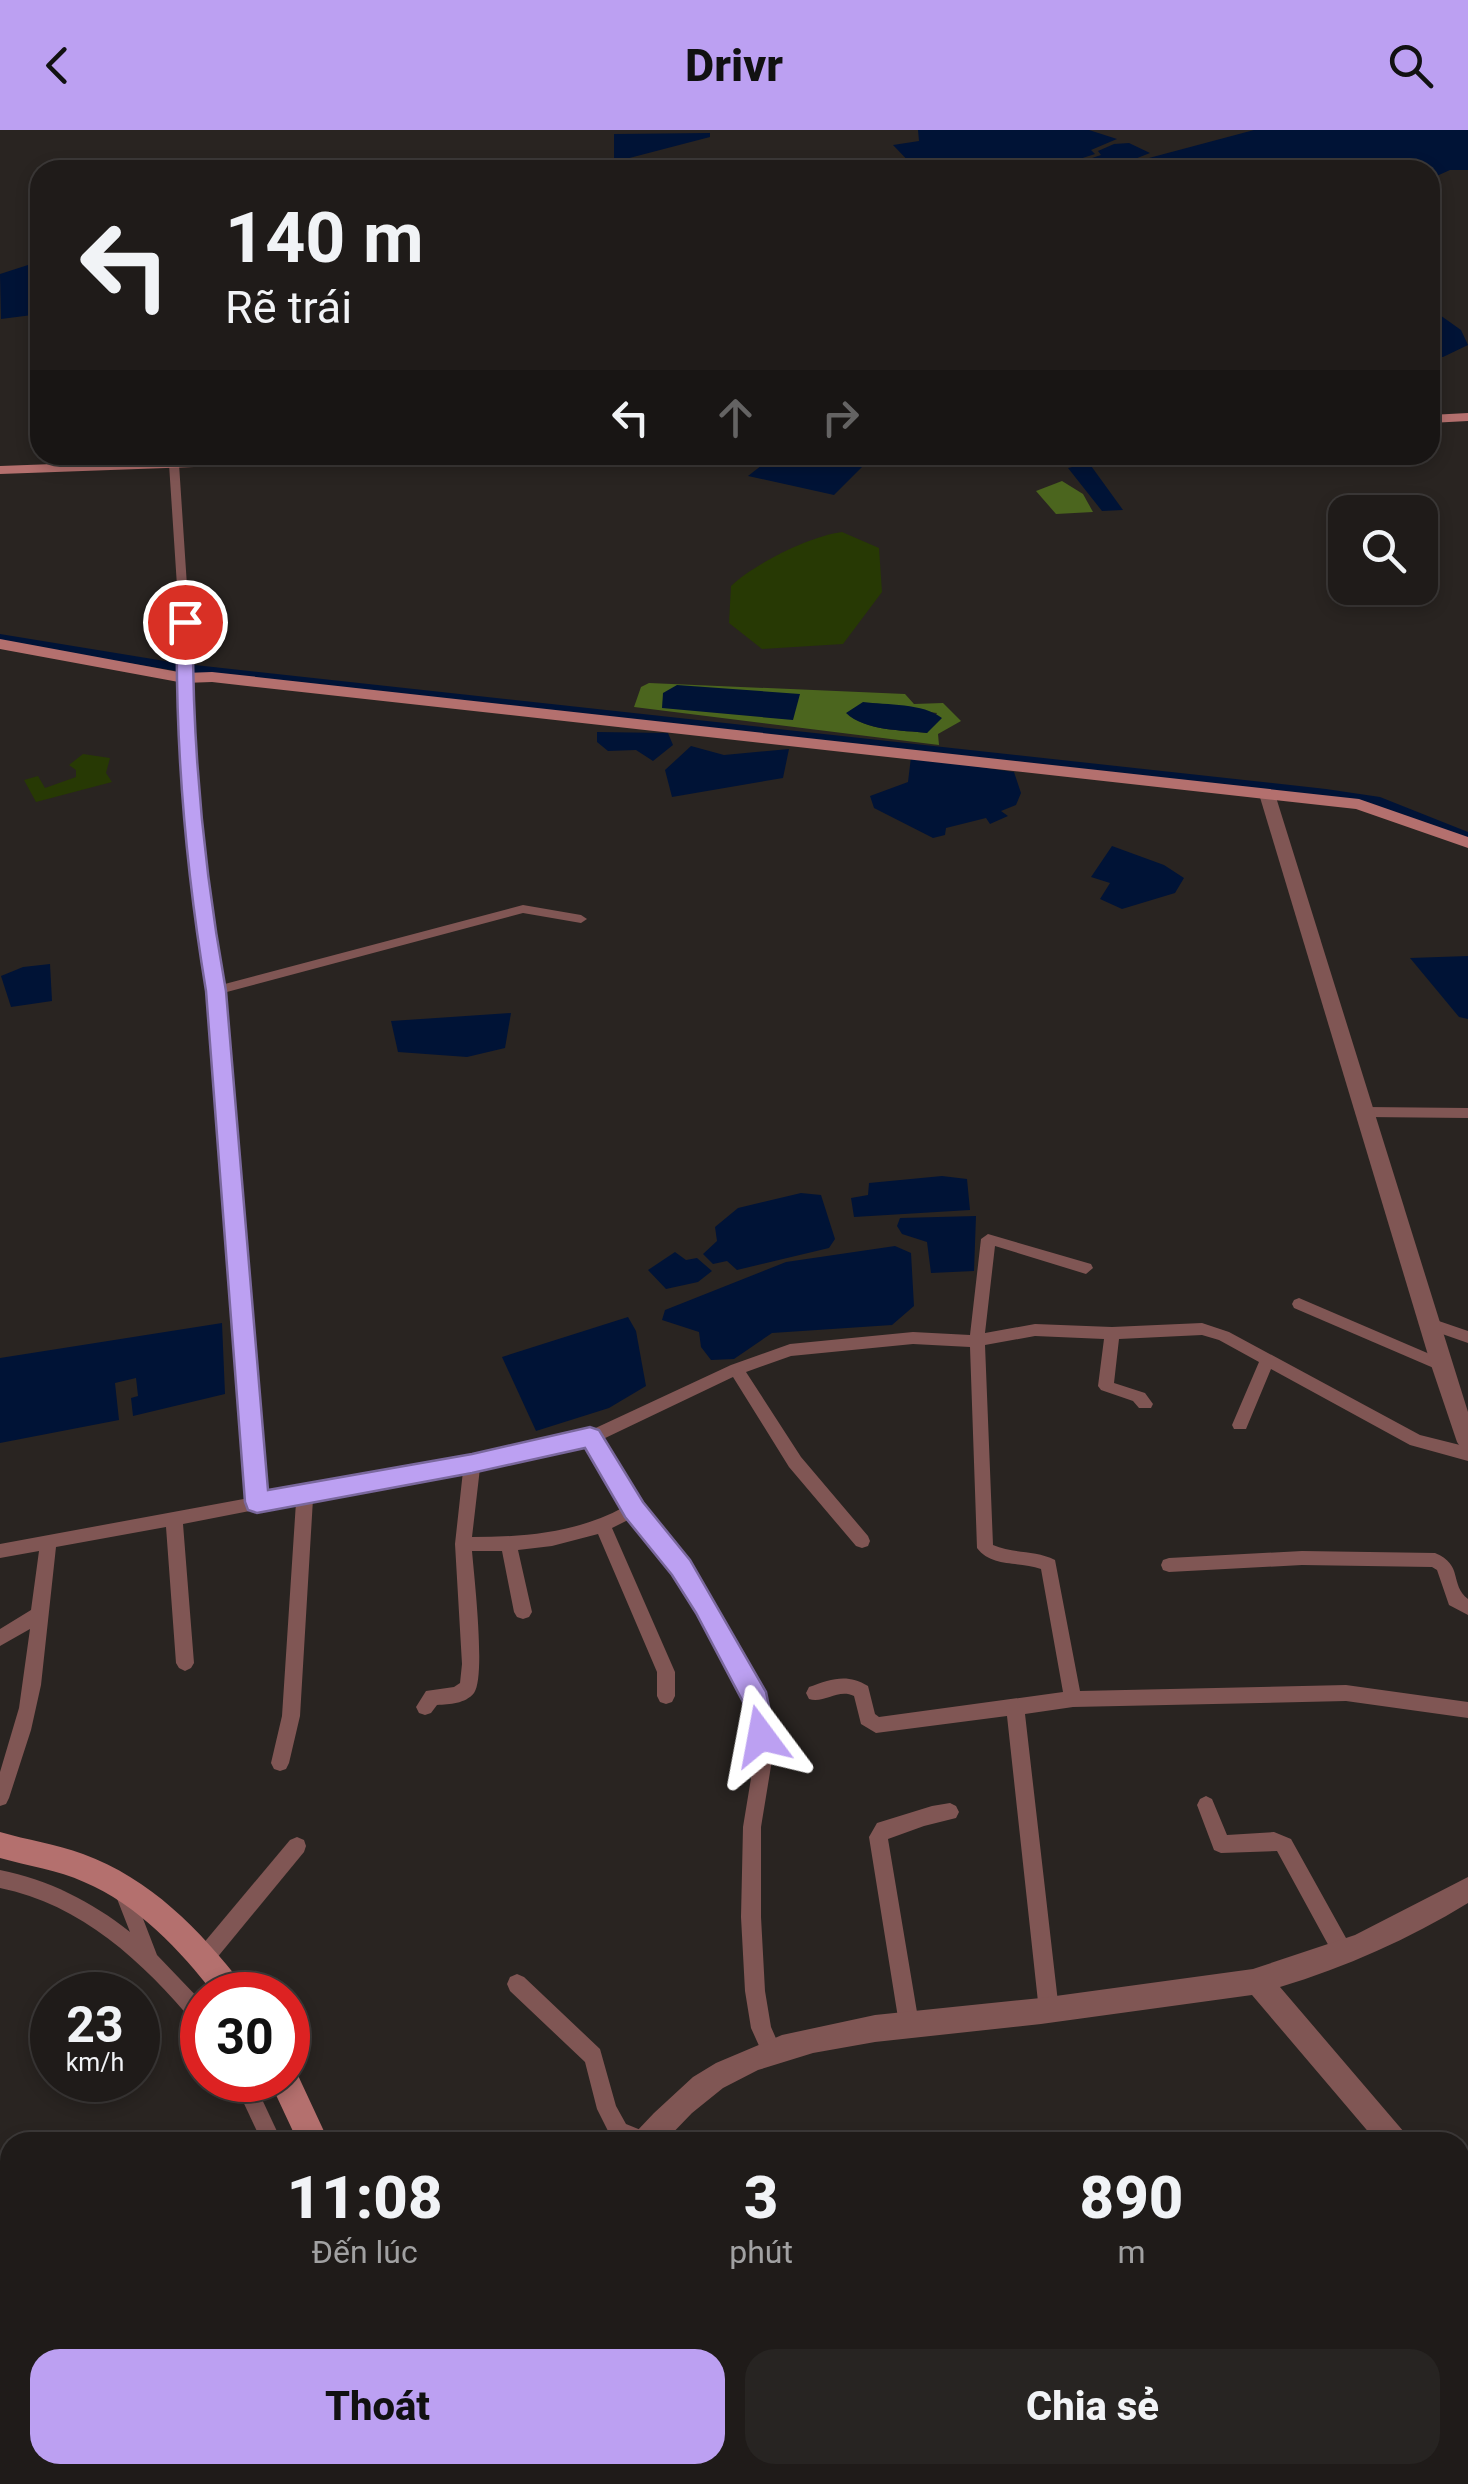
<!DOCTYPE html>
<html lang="vi">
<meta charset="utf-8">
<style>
:root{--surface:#1f1b19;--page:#272422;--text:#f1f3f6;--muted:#a1a1a2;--line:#3c3938;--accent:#bca0f2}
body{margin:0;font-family:Roboto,sans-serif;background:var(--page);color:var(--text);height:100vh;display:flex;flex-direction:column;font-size:38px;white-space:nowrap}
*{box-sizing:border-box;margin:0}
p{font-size:32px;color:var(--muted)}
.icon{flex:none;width:55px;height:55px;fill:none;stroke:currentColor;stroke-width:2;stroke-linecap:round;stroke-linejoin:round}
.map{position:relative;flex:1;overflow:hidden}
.details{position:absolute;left:0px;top:2002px;width:1470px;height:352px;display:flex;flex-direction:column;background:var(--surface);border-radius:30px 30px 0 0;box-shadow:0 5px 15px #0003,0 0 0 2px var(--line)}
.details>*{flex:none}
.banner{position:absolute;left:30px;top:30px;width:1410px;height:305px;border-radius:30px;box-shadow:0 5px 15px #0003,0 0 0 2px var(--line);background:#1f1b19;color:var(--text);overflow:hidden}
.tools{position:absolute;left:1328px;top:365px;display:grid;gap:20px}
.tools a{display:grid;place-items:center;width:110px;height:110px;border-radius:20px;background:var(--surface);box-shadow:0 5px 15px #0003,0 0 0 2px var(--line);font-size:50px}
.speed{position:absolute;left:30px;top:1842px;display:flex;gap:20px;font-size:50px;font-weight:700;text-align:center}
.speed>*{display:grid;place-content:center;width:130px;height:130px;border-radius:50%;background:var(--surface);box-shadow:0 5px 15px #0003,0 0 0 2px var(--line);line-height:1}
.speed small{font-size:25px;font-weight:400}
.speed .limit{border:15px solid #d22;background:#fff;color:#111}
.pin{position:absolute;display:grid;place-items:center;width:85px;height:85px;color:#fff;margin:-42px;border:5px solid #fff;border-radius:50%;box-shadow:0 2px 10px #0007}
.me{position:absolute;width:110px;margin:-55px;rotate:347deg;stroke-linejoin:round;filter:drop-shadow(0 0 8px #0008)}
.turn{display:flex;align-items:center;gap:35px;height:210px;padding:0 30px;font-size:45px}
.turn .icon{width:130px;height:130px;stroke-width:2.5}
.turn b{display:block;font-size:70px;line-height:85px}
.lanes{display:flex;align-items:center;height:95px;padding:0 30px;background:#0003;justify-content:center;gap:50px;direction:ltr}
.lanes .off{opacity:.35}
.eta{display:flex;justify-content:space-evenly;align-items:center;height:170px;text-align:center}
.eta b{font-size:60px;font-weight:800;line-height:70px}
.action{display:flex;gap:20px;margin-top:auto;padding:20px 30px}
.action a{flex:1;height:115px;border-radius:30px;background:var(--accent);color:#111;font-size:40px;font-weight:800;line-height:115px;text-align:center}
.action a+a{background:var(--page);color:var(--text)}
header{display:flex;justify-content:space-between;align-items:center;height:130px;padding:0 30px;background:var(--accent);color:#111;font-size:45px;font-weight:800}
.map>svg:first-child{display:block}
</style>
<header><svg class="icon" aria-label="back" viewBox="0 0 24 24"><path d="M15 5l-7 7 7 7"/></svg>Drivr<svg class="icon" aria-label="search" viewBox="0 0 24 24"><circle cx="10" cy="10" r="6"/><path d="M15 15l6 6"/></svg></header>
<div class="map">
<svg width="1468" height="2354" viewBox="0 0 1468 2354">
<rect width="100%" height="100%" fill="#292421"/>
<g fill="#273904">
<path d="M842,402L879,418L882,462L843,514L762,519L729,493L731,456C754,434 810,406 842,402Z"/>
<polygon points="83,624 110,628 106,643 112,652 36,672 24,650 38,646 45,658 76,647 76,640 69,635"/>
</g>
<g fill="#4b651e" fill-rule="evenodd">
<polygon points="1062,351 1083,364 1093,382 1056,384 1036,361"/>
<path d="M649,553L905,564L914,574L943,573L961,591L938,604L939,615L634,577L641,557ZM863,573L937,583L927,603C903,600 865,601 847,583Z"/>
</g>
<g fill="#001336">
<polygon points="918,0 1089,0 1117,9 1091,20 1095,24 1055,37 1068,40 917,40 893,15 919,11"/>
<polygon points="1254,0 1468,0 1468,40 1450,40 1430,49 1430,40 1120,40 1149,28"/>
<polygon points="710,3 710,7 614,32 614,4"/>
<polygon points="1129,13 1150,23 1107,40 1075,40 1071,35 1101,25 1098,21 1114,14"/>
<polygon points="28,135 40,146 40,184 1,189 0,144"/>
<polygon points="1430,178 1461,200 1468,215 1443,227 1430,226"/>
<polygon points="775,325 874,325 834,365 748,346"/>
<polygon points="1089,333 1123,380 1102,381 1068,338"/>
<polygon points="677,555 800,564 793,590 662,578 663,563"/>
<path d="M863,572C887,575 923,573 942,588L927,603C903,600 865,601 846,583Z"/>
<polygon points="597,602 668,603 673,615 653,631 636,620 608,621 597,612"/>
<polygon points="691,616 724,625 789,619 783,648 672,667 665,640"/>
<polygon points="911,627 1014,642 1021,663 1016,675 1001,681 1008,686 990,694 986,688 946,698 945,705 933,708 874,678 870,666 908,652"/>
<polygon points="1112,716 1164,735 1184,748 1175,763 1122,779 1100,769 1110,753 1091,747"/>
<polygon points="1468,826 1468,889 1459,887 1410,828"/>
<polygon points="50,834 52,871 11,877 1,846 23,837"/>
<polygon points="511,883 505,918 467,927 398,922 391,891"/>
<polygon points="942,1046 967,1049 970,1080 854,1087 851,1068 868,1065 869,1053"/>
<polygon points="801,1063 821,1065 835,1109 829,1118 737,1140 727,1131 713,1134 703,1124 717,1111 715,1097 738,1078"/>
<polygon points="976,1086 974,1141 931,1143 927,1112 902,1104 897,1096 900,1088"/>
<polygon points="895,1116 911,1123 914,1176 892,1195 772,1203 734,1229 711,1230 701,1217 699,1202 662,1190 665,1180 786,1132"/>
<polygon points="675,1122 686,1130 697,1128 712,1141 698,1152 666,1159 648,1140"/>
<polygon points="628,1187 636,1201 646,1256 609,1278 536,1301 502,1227"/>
<polygon points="222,1193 225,1264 133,1286 131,1268 138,1266 136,1248 115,1253 119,1290 0,1313 0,1228"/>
</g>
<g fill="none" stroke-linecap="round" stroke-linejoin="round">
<polygon fill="#001336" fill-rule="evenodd" points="0,504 177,533 1326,659 1380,667 1468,702 1468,711 1372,674 1326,667 177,541 0,512"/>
<g fill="#805654" fill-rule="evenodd">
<path d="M174,331L179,334L192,532L189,548L209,785L221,855L523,775L581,785L587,789L581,793L523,783L223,863L265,1365L549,1312L587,1302L731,1235L790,1214L913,1202L970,1205L981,1109L988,1104L1091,1134L1093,1138L1086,1144L995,1116L985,1203L1035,1194L1112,1197L1202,1193L1229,1202L1420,1305L1468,1317V1331L1410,1315L1271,1239L1246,1299H1234L1232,1295L1259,1232L1219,1210L1202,1205L1119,1209L1114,1253L1145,1263L1153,1274L1151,1278H1139L1133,1271L1101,1260L1098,1256L1104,1209L1035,1206L985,1215L993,1415C1013,1424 1035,1420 1055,1430L1080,1561L1346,1555L1468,1572V1588L1346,1571L1073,1577L1025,1584L1059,1881L1056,1888L1049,1891L1042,1888L1039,1881L1007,1586L876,1603L861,1594L854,1566C838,1558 824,1574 809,1569L806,1563L809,1557C831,1549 847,1543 868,1556L875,1584L879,1587L1063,1562L1041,1439C1020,1431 992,1438 977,1418L970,1217L913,1214L791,1226L746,1242L801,1327L868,1406L870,1411L868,1416L862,1418L856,1416L789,1337L733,1247L601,1310L640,1374L687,1433L711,1470L765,1570L773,1624L761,1697V1787L765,1861L771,1897L782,1922L779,1929L772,1932L765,1929L751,1898L745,1861L741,1787L743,1697L755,1624L747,1571L699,1480L675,1443L632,1388L612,1398L675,1542V1566L672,1572L666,1574L660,1572L657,1566V1542L598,1404L552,1416L518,1420L532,1482L529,1487L523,1489L517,1487L514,1482L502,1421H472C474,1446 486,1547 474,1563C465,1574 450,1574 437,1575L431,1583L425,1585L419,1583L416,1577L426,1561L454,1557L460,1553L462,1534L455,1414L463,1341L313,1369L300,1586L289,1633L286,1639L280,1641L274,1639L271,1633L282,1586L296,1372L183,1394L194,1533L191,1538L185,1541L179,1538L176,1533L166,1397L56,1417L41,1555L31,1600L9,1668L6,1674L0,1676V1642L19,1578L30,1499L0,1516V1499L31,1480L39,1421L0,1428V1414L249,1368L210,861L197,785L179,548L182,532L169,334ZM587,1314L624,1377C577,1403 525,1407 472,1407L480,1338Z"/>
<polygon points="1366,977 1468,978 1468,988 1366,987 1359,982"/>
<polygon points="1299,1168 1446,1231 1449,1235 1446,1239 1436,1239 1294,1178 1292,1174 1294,1170"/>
<polygon points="1430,1188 1468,1201 1468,1213 1425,1198 1422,1194 1425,1190"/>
<path d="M1302,1421L1435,1423C1464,1435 1449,1454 1468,1469V1485L1449,1475L1437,1440L1432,1437L1302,1435L1169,1442L1163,1440L1161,1435L1163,1430L1169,1428Z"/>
<polygon points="1206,1666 1212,1669 1227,1705 1274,1702 1291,1709 1351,1817 1354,1824 1351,1831 1344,1833 1337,1831 1277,1721 1221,1723 1214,1720 1197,1675 1200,1669"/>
<polygon points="950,1673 956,1676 959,1682 956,1688 924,1696 888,1709 919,1894 916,1901 909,1904 902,1901 899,1894 869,1707 877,1693 932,1676"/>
<polygon points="297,1707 304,1710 306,1716 304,1722 211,1835 204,1838 197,1835 194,1828 197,1821 290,1710"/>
<path d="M0,1740C49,1750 91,1771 130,1802L114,1761L116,1755L123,1752L130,1755L157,1825L202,1872V1897L195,1894C143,1832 81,1774 0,1758Z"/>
<polygon points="517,1844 524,1847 600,1919 616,1976 626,1994 653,2005 656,2012 620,2012 612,2009 597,1979 585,1932 510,1861 507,1854 510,1847"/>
<polygon points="233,1950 253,1950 282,2012 262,2012"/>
<polygon points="539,2345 563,2345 566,2354 543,2354"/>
</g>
<g fill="#805654" fill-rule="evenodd">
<polygon points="1267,659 1275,664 1468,1282 1468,1321 1461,1318 1457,1312 1431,1235 1259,664"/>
<path d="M1468,1747V1773C1409,1809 1346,1837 1280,1857L1404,2002L1407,2012H1377L1252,1865L1041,1894L875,1912L813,1923L758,1940L723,1958L692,1983L664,2012H632L636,2002L654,1983L693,1947L716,1933L782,1905L875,1885L1041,1868L1253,1839L1355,1805Z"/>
<polygon points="1460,2073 1468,2076 1468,2109 1460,2106"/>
</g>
<g fill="#b4706e" fill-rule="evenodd">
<polygon points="1468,283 1468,291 1430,293 1430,285"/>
<polygon points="297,325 421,325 414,329 0,344 0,336"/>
<polygon points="0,509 184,543 212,542 1359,669 1468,707 1468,718 1356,679 212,552 184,553 0,519"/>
<path d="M0,1702C27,1710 56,1714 83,1724C151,1749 199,1799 243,1855L248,1865H215C180,1820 138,1775 84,1752C58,1740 28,1736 0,1728Z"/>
<polygon points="288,1936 295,1939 329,2012 298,2012 269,1950 288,1950"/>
<polygon points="422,2345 456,2345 458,2354 424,2354"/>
<polygon points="471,2345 505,2345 506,2354 472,2354"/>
</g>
</g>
<path fill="#bca0f2" stroke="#7a689d" stroke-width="2.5" d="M185,487L193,492C192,614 204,740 226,861L268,1360L472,1324L590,1297L599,1300L643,1372L690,1430L766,1562L775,1606L771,1615L761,1618L751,1615L743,1572L696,1483L672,1445L625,1387L585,1318L472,1343L257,1383L248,1380L245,1372L206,861C186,740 175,614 177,492Z"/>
</svg>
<div class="tools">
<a><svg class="icon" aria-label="search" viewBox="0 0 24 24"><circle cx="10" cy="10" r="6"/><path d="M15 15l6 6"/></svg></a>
</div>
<div class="speed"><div>23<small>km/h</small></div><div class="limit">30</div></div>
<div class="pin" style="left:185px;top:492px;background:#d93025"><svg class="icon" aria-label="arrive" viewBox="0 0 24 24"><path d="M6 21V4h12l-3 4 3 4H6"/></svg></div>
<svg class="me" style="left:761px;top:1606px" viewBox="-20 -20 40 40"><path d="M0-17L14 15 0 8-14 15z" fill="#bca0f2" stroke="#fff" stroke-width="4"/></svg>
<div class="banner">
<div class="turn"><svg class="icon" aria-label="left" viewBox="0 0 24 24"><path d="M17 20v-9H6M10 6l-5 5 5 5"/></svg><div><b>140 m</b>Rẽ trái</div></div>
<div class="lanes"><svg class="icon" aria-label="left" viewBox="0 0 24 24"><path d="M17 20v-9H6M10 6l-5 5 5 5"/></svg><svg class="icon off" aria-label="ahead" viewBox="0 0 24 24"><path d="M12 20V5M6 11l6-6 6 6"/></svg><svg class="icon off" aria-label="right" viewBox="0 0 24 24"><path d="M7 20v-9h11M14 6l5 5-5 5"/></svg></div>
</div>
<section class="details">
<div class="eta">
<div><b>11:08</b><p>Đến lúc</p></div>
<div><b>3</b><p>phút</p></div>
<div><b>890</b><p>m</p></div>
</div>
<div class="action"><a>Thoát</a><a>Chia sẻ</a></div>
</section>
</div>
